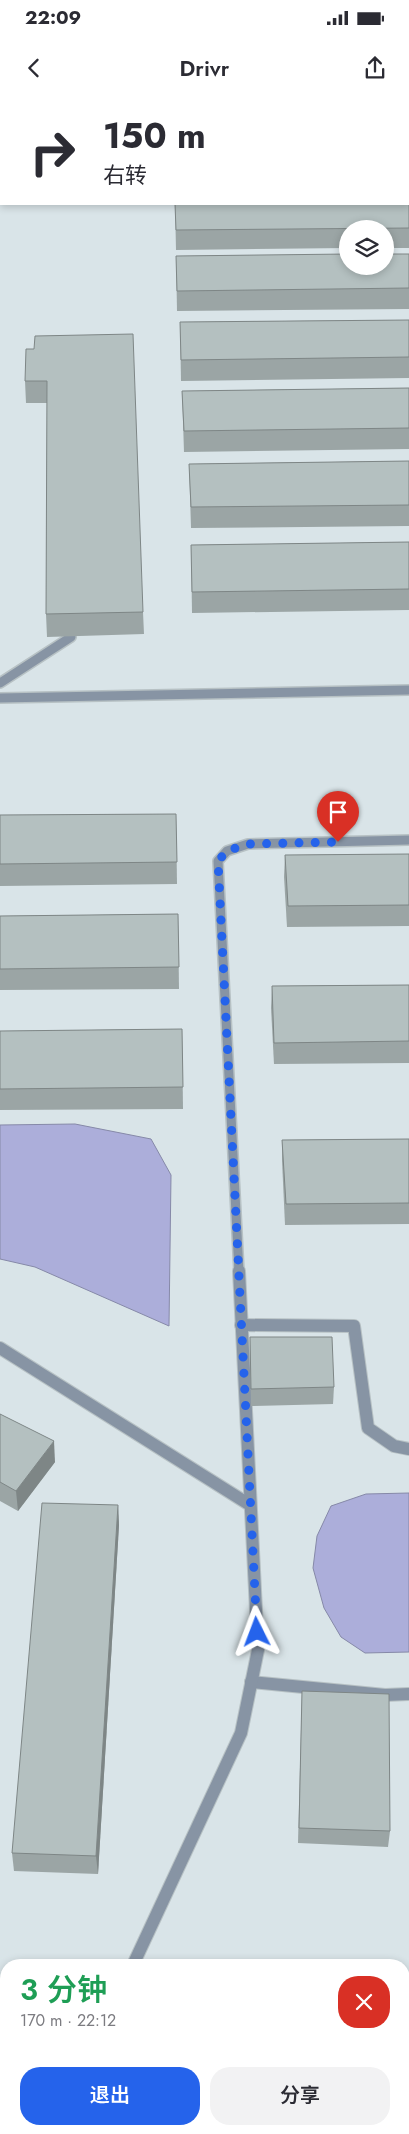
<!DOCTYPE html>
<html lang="zh">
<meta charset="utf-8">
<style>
:root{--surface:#fff;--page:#f2f2f3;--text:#2b2b33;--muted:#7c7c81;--accent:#2563eb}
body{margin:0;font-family:Jost,"Noto Sans SC",sans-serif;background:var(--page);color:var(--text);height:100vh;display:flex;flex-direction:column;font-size:19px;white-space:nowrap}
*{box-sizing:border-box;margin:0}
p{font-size:16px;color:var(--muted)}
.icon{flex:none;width:28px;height:28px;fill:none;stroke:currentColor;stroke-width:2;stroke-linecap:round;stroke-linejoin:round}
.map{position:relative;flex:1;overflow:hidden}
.sheet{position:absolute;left:0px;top:1859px;width:410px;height:176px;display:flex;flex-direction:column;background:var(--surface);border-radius:20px 20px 0 0;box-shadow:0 2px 8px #0003}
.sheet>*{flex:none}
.hud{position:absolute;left:0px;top:0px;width:410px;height:105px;box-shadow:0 2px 8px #0003;background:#fff;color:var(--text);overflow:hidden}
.fabs{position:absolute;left:339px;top:120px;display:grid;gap:10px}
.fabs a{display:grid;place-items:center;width:55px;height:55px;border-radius:50%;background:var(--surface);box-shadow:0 2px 8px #0003;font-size:25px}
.pin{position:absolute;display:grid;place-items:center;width:42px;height:42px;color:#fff;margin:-51px -21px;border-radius:50% 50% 50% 0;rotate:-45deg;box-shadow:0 0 5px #0007}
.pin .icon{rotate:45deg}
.me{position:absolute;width:55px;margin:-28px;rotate:357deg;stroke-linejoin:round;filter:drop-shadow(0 0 4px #0008)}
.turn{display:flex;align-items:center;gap:18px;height:105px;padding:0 20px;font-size:22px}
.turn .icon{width:65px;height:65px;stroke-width:2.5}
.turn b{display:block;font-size:35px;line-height:42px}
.round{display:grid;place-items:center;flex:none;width:52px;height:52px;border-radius:20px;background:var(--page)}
.head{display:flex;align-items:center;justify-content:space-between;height:85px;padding:0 20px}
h1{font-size:30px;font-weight:600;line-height:38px;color:#1e9e55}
.action{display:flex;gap:10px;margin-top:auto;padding:10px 20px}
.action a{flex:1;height:58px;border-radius:20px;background:var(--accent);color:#fff;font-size:20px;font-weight:600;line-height:58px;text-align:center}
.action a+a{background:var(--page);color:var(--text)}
.status{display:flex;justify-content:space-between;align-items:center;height:35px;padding:0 25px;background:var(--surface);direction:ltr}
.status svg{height:14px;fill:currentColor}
header{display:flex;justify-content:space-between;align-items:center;height:65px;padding:0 20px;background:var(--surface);font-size:22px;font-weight:600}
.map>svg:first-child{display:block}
</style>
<div class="status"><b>22:09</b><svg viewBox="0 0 49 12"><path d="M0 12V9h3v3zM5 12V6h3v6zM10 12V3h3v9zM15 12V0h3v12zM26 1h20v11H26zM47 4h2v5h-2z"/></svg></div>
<header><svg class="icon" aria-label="back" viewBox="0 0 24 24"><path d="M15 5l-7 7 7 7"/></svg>Drivr<svg class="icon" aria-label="share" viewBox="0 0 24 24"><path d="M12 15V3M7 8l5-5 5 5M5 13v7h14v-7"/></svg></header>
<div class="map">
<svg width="409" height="2034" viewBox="0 0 409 2034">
<rect width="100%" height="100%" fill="#d9e4e8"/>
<g fill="#acaeda" stroke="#8689a8">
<polygon points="75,1024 151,1039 171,1075 169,1226 35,1167 0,1159 0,1025"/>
<polygon points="409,1393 409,1552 365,1553 341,1537 324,1508 313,1468 317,1436 331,1406 366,1394"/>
</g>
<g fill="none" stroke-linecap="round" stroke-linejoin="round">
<defs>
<g id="service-far1">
<polyline points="0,583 71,537"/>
<polyline points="0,598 409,590"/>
<polyline points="239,1172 218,761 227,751 248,744 409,740"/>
</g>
<g id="service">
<polyline points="241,1225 354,1226 368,1328 394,1346 409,1349"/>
<polyline points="0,1248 250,1405"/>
<polyline points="251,1582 385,1595 409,1594"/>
<polyline points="133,1865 241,1633 258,1550 239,1171"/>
<polyline points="55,2034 57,2029"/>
</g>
</defs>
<use href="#service-far1" stroke="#b7c1c4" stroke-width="12"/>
<use href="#service" stroke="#b7c1c4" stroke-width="14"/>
<use href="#service-far1" stroke="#8794a4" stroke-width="9"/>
<use href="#service" stroke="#8794a4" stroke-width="12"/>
</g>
<g fill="#9ba5a5">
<polygon points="409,95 409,148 385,148 385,129 348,129 348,148 176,150 175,104"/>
<polygon points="409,154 409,209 177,211 176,156"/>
<polygon points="409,220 409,278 181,281 180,222"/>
<polygon points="34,249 143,512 144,534 47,537 46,514 47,303 26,303 25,281"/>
<polygon points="409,288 409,349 184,352 182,291"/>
<polygon points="409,361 409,426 191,428 189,364"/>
<polygon points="409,442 409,510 192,513 191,445"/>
<polygon points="176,714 177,784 0,786 0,715"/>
<polygon points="409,754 409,826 287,827 284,777 285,755"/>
<polygon points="178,814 179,889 0,890 0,816"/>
<polygon points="409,885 409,963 274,964 271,908 272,886"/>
<polygon points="182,929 183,1009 0,1010 0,931"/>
<polygon points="409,1039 409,1124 285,1125 282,1061 282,1040"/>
<polygon points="250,1237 334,1287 333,1304 251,1306 250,1255"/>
<polygon points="0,1314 55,1362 18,1411 0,1401"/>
<polygon points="118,1405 119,1425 98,1774 14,1771 12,1753"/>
<polygon points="302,1591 390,1731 388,1747 298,1743"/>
<rect x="404" y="1893" width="5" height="127"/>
</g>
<g fill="#7e8686">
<polygon points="54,1341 55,1362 18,1411 16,1391"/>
<polygon points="118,1405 119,1425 98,1774 96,1756"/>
</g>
<g fill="#b4c0c0" stroke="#7e8686">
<polygon points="166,0 409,0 409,12 409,1 166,1"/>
<polygon points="409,95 409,128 176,130 175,104 409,104"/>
<polygon points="348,154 348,166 385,166 385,154 409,154 409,188 177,191 176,156"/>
<polygon points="409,220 409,257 181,260 180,222"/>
<polygon points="133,234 143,512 46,514 47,281 25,281 26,249 34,249 35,236"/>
<polygon points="409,288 409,328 184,331 182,291"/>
<polygon points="409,361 409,405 191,407 189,364"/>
<polygon points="409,442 409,489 192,492 191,445"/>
<polygon points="176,714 177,762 0,764 0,715"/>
<polygon points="409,754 409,805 288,806 285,755"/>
<polygon points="178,814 179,867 0,869 0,816"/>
<polygon points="409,885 409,941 274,943 272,886"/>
<polygon points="182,929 183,987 0,989 0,931"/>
<polygon points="409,1039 409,1103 286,1104 282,1040"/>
<polygon points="250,1237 332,1237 334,1287 251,1289"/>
<polygon points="0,1314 54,1341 16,1391 0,1382"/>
<polygon points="42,1403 118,1405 96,1756 12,1753"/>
<polygon points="302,1591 389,1594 390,1731 299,1728"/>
<rect x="404" y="1893" width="5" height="111"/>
</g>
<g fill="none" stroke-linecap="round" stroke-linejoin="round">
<polyline stroke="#2563eb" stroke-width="9" stroke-dasharray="0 16.2" points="257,1532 218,761 227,751 248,744 338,742"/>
</g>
</svg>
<div class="fabs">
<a><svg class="icon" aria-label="layers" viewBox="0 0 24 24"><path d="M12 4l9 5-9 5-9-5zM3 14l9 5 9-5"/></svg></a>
</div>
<div class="pin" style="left:338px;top:742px;background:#d93025"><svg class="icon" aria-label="arrive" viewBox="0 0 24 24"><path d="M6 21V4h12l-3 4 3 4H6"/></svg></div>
<svg class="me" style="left:257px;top:1532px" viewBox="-20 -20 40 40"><path d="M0-17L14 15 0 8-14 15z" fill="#2563eb" stroke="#fff" stroke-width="4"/></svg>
<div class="hud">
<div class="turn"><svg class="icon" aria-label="right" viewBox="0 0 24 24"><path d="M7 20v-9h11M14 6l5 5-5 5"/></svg><div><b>150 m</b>右转</div></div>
</div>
<section class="sheet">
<div class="head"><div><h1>3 分钟</h1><p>170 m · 22:12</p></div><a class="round" style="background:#d93025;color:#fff"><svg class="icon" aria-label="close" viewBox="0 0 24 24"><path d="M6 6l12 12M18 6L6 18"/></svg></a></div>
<div class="action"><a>退出</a><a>分享</a></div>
</section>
</div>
